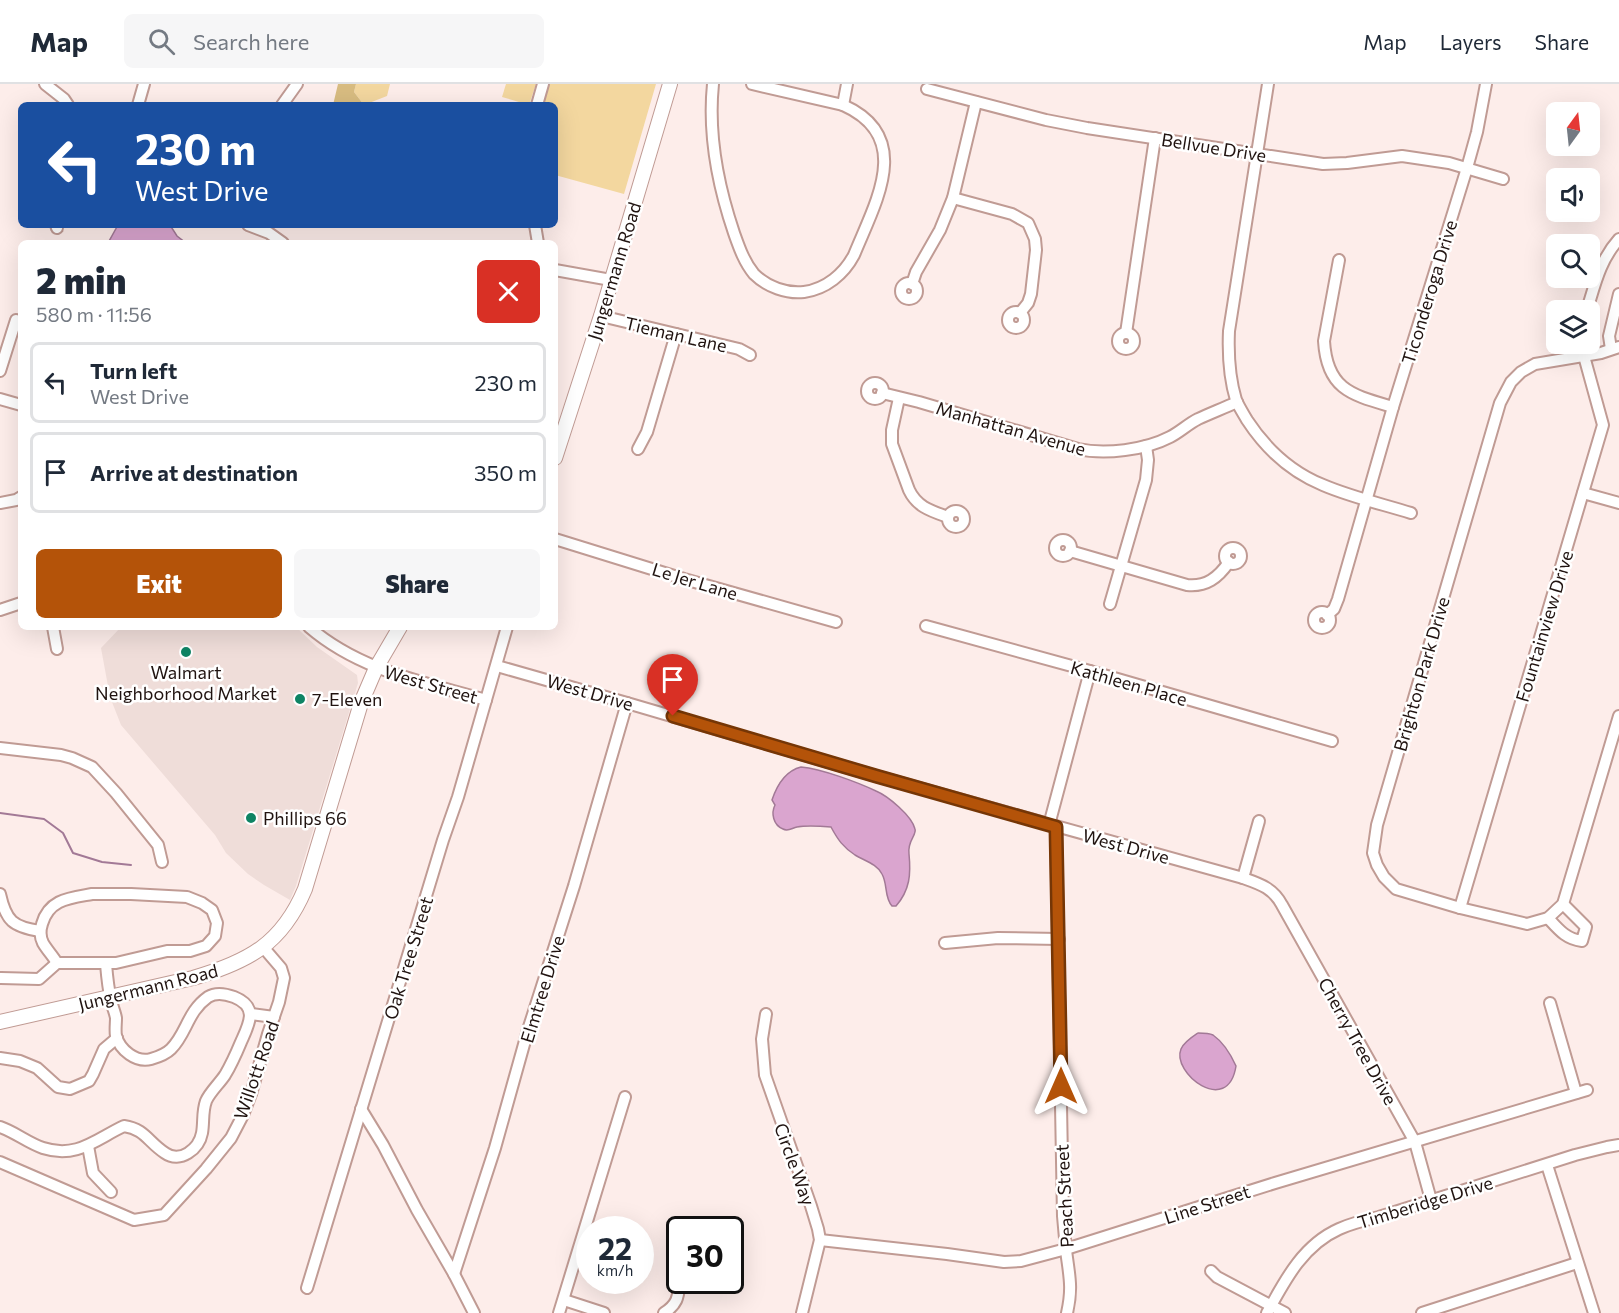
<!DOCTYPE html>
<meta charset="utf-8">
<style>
:root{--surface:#fff;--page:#f6f6f7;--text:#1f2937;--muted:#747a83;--line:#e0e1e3;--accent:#b45309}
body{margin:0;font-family:Commissioner,sans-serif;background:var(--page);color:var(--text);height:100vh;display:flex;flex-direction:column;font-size:22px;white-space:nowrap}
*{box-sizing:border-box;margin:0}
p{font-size:20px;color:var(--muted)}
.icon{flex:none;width:33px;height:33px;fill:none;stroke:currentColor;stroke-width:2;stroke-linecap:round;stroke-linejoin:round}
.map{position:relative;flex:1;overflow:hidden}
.side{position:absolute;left:18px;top:156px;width:540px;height:390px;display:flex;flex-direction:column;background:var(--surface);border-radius:9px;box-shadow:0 6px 24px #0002}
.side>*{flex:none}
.top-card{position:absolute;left:18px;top:18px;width:540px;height:126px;border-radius:9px;box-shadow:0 6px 24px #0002;background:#1a4fa0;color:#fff;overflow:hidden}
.needle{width:39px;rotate:15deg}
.fabs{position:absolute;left:1546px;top:18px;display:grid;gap:12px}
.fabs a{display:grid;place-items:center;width:54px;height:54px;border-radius:9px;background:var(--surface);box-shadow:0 6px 24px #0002;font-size:30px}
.speed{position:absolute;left:576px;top:1132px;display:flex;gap:12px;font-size:30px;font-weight:700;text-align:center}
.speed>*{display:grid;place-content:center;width:78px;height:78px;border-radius:50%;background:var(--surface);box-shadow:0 6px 24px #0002;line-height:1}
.speed small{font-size:15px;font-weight:400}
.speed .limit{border:3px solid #111;border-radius:9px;background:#fff;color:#111}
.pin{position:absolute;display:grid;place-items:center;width:51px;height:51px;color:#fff;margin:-62px -26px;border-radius:50% 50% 50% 0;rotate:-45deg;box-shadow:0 0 6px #0007}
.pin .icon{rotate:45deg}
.me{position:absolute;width:66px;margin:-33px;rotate:0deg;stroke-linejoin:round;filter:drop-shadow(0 0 4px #0008)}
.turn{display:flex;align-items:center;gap:21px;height:126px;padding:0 18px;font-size:27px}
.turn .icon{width:78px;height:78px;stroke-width:2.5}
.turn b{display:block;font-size:42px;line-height:51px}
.round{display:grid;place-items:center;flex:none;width:63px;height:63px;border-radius:9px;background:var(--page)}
.headline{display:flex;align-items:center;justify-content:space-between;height:102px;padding:0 18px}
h1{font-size:36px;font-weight:800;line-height:45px}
.cta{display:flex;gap:12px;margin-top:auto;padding:12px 18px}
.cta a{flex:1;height:69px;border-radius:9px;background:var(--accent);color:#fff;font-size:24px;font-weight:800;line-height:69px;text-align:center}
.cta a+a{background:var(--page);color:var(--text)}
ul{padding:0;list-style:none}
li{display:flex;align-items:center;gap:18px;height:81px;margin:0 12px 9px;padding:0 6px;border:3px solid var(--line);border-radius:9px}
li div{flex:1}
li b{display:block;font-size:22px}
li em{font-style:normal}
header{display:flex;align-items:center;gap:36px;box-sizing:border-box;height:84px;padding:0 30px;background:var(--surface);border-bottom:2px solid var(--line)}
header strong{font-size:28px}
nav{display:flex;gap:33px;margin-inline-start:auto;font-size:21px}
.search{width:420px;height:54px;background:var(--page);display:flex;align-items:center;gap:15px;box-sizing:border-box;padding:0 21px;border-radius:9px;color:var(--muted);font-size:22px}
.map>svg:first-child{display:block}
</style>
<header>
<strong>Map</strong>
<div class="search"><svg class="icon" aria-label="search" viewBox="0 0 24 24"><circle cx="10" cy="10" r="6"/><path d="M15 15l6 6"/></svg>Search here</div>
<nav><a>Map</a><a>Layers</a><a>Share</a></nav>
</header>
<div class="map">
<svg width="1619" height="1229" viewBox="0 0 1619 1229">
<rect width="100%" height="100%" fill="#fdedea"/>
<polygon fill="#efddd9" points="121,543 296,543 317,563 357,591 358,599 296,802 290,816 264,801 248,790 226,769 215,751 121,641 110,613 101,564"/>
<g fill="#f3d79f">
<polygon points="356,0 390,0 387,12 364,21 354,8"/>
<polygon points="506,0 536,0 529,21 502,13"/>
<polygon points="549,0 656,0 624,110 555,91 555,21 543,21"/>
</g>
<polygon fill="#d8bc81" points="338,0 356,0 354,8 364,21 333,21"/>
<g fill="#daa5cf" stroke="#a27996" stroke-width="1.5">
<polygon points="118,141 170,141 177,152 186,159 108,159"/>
<path d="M801,683C822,685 857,698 876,707C888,712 912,732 915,745C917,751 907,757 909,770C911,790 910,806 896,822H892C884,813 888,801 882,790C877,780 865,777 855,771C843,763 838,756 831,743C820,742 807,741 797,743C792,744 788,748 783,745C773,741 771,729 775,721L772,716C777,701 785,687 801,683Z"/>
<path d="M1198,949C1203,949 1209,949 1213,951C1223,958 1231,971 1236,982C1228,1033 1171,989 1181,965C1184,958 1192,953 1198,949Z"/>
</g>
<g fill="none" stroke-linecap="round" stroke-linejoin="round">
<polyline stroke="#a27996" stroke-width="2" points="0,729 44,735 63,749 73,769 102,778 131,781"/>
<defs>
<g id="minor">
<polyline points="45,0 64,15 68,21"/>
<path d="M713,0C708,49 718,102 734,149C739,163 744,178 754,190C767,203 787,210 804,208C826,205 844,190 854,171C875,119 915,53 843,21L752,0"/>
<path d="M1268,0L1229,247C1228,270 1229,293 1236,316C1239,323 1243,329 1247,336C1266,365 1291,388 1323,401C1351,413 1382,420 1411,429"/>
<polyline points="927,5 1046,36 1087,44 1323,80 1347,79 1402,72 1449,79 1503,95"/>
<polyline points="138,21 144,0"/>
<polyline points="282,21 297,0"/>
<polyline points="537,21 543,0"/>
<polyline points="843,21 847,0"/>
<polyline points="953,114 1012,130 1028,139 1035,155 1036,166 1031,210 1028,219 1020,229"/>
<polyline points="56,141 57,144"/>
<polyline points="248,141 269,149 283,159"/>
<polyline points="535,141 538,159"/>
<path d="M1339,176L1324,257C1327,306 1352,311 1393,323"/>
<polyline points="555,186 611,196"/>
<circle cx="909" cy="207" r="8"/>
<polyline points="912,200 916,188 940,146 953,114 976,18"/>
<path d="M1587,226C1595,200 1600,176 1619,155"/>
<circle cx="1016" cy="236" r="8"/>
<polyline points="601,232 739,265 750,271"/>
<polyline points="1126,249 1155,54"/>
<circle cx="1126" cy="257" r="8"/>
<polyline points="1619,263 1601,269 1535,280 1521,288 1511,298 1500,319 1377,741 1373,769 1377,781 1384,793 1396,805 1460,824 1527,840 1548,834 1563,820 1619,632"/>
<polyline points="1611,265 1609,252 1619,210"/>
<polyline points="0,287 16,236"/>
<circle cx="875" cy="307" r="8"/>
<path d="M882,309L919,318L1078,365C1105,371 1145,366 1170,353C1180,348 1188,340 1198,335C1211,329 1224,324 1237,318"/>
<path d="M899,314L892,346V360L909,406C917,423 931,427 948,433"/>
<polyline points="0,315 21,321"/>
<polyline points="638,365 647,348 676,250"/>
<polyline points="1583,409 1619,419"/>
<polyline points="0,419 16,416 21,413"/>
<circle cx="956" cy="435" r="8"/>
<polyline points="555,455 684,495 836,538"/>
<circle cx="1063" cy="464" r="8"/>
<circle cx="1233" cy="472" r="8"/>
<path d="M1070,467L1187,501C1206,503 1218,494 1229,478"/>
<polyline points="1110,520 1146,396 1148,376 1146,362"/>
<polyline points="0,526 21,519"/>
<circle cx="1322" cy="536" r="8"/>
<polyline points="1327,531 1334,525 1338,515 1393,323 1467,84 1477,48 1486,0"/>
<polyline points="926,542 1090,587 1332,657"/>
<polyline points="53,543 57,565"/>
<path d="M309,543C360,587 424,598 486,616"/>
<path d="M497,582L627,619L876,692L1243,794C1260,800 1273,804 1282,821L1415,1058L1431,1116"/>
<polyline points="0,664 61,671 72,674 92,683 116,709 158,761 162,778"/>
<polyline points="1049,741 1090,587"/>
<path d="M1056,743L1063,1132C1064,1143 1065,1155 1066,1166C1069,1191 1073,1203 1067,1229"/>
<polyline points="1243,794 1259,737"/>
<path d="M0,810C6,837 13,843 40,847"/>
<path d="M92,810H131L187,813L202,819L212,826L217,839L215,852L206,862L190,867H167L116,879H57C53,872 47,866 43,859C40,853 40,846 42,840C49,815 70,814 92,810Z"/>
<polyline points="1460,824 1603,341 1584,272 1583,260"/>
<path d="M1548,834C1559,846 1566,855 1582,857L1586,843L1563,820"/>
<polyline points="945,859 998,854 1059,855"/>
<polyline points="1,894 39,895 57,879"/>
<polyline points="1550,919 1576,1009"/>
<polyline points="251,930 274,933"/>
<polyline points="766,930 762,955 765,991 811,1122 818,1145 820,1156 802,1229"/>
<polyline points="0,974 20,977 37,984 58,1003 70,1005 89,997 93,990 104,965 117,954"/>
<polyline points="361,1025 383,1061 417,1126 454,1190 474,1229"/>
<path d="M0,1043C15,1048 28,1059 43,1064C77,1075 96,1055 124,1042C145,1045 148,1058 165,1069C180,1080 199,1065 202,1049C204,1038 202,1028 206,1017C210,1008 219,1000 225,991C231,981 236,970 241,958C249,940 259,923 234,913C226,910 216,908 208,913C187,928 187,949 171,965C166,970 158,973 151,975C136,979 120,966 116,952C115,946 116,940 116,934C115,928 112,922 111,916C108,904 107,892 106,880"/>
<polyline points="88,1062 93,1089 111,1108"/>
<polyline points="0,1078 134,1136 164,1131 206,1085 231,1054 243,1031 251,1010 268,950 279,918 284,894 281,884 263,863"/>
<polyline points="1547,1081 1594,1229"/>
<polyline points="820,1156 947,1170 1004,1178 1021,1177 1066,1165 1275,1099 1587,1006"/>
<polyline points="1211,1187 1217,1193 1285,1229"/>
<polyline points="454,1190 495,1064 528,946 574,802 627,619"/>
<polyline points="307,1204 443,756 458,713 507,543"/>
<polyline points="564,1216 604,1229"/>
<polyline points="559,1229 625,1013"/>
<path d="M664,1229C678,1220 678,1213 680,1197"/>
<path d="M1267,1229C1285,1196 1303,1161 1339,1145C1352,1139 1365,1136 1379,1133L1575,1071L1607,1063L1619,1061"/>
<polyline points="1422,1229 1577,1179"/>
</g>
<g id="major">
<polyline points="555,374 601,232 670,0"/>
<path d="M0,938L193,894C248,878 282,860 305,805L361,619L376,584L400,543"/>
</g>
</defs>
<use href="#minor" stroke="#c09b94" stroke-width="14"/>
<use href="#major" stroke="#c09b94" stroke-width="16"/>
<use href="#minor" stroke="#fff" stroke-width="10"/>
<use href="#major" stroke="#fff" stroke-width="14"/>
</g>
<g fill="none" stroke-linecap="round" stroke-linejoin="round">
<defs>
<polyline id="route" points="673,632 876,692 1056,743 1061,1002"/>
</defs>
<use href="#route" stroke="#753606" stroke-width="15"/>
<use href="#route" stroke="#b45309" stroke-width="10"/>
</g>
<g fill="#0e8464" stroke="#fff" stroke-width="2">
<circle cx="186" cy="568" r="6"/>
<circle cx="300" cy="615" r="6"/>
<circle cx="251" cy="734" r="6"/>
</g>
<g text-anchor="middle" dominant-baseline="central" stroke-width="5" stroke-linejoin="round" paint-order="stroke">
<g font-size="18" fill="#201310" stroke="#fff">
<text transform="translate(1214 63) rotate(9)">Bellvue Drive</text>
<text transform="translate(614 187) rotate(-73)">Jungermann Road</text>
<text transform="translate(1429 208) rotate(-73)">Ticonderoga Drive</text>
<text transform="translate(676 250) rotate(13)">Tieman Lane</text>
<text transform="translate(1011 344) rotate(16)">Manhattan Avenue</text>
<text transform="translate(695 497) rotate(17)">Le Jer Lane</text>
<text transform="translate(1544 542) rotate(-73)">Fountainview Drive</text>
<text transform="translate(1421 590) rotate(-74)">Brighton Park Drive</text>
<text transform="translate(1129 599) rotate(16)">Kathleen Place</text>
<text transform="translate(431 600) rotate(16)">West Street</text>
<text transform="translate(590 608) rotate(16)">West Drive</text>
<text transform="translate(1126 762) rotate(15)">West Drive</text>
<text transform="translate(408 874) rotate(-73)">Oak Tree Street</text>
<text transform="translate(148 903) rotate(-14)">Jungermann Road</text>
<text transform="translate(542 905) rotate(-73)">Elmtree Drive</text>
<text transform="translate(1358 957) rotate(61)">Cherry Tree Drive</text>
<text transform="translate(256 986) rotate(-71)">Willott Road</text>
<text transform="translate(795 1080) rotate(70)">Circle Way</text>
<text transform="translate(1064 1112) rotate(-93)">Peach Street</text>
<text transform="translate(1425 1118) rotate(-17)">Timberidge Drive</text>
<text transform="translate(1207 1120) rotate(-18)">Line Street</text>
</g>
<g font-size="18" fill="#201310" stroke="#fff" text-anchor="start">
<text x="186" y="588" text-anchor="middle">Walmart<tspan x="186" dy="21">Neighborhood Market</tspan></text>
<text x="312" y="615">7-Eleven</text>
<text x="263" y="734">Phillips 66</text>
</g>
</g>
</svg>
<div class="fabs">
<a><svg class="needle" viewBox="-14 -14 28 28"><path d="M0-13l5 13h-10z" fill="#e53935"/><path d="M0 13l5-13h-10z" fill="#747a83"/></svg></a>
<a><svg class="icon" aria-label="sound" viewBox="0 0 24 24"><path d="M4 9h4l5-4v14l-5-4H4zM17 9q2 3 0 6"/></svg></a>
<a><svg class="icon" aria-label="search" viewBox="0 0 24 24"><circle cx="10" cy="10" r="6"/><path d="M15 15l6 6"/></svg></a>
<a><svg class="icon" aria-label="layers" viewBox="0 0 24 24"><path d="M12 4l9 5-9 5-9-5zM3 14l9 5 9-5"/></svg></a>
</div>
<div class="speed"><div>22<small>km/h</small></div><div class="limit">30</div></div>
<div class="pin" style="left:673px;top:632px;background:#d93025"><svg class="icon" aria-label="arrive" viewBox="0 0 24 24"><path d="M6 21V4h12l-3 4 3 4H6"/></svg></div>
<svg class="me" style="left:1061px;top:1002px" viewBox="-20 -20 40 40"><path d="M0-17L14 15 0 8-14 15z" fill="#b45309" stroke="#fff" stroke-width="4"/></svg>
<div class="top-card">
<div class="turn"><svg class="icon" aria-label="left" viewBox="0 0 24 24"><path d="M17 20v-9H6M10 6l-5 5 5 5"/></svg><div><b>230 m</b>West Drive</div></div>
</div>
<section class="side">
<div class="headline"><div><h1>2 min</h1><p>580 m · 11:56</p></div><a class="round" style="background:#d93025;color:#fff"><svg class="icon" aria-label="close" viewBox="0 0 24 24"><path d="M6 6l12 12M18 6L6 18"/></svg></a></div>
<ul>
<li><svg class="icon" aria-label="left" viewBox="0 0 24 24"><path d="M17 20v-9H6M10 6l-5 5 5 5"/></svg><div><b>Turn left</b><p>West Drive</p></div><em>230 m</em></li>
<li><svg class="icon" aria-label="arrive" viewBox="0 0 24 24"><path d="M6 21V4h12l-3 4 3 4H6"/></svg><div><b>Arrive at destination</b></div><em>350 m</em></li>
</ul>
<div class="cta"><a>Exit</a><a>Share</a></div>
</section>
</div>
